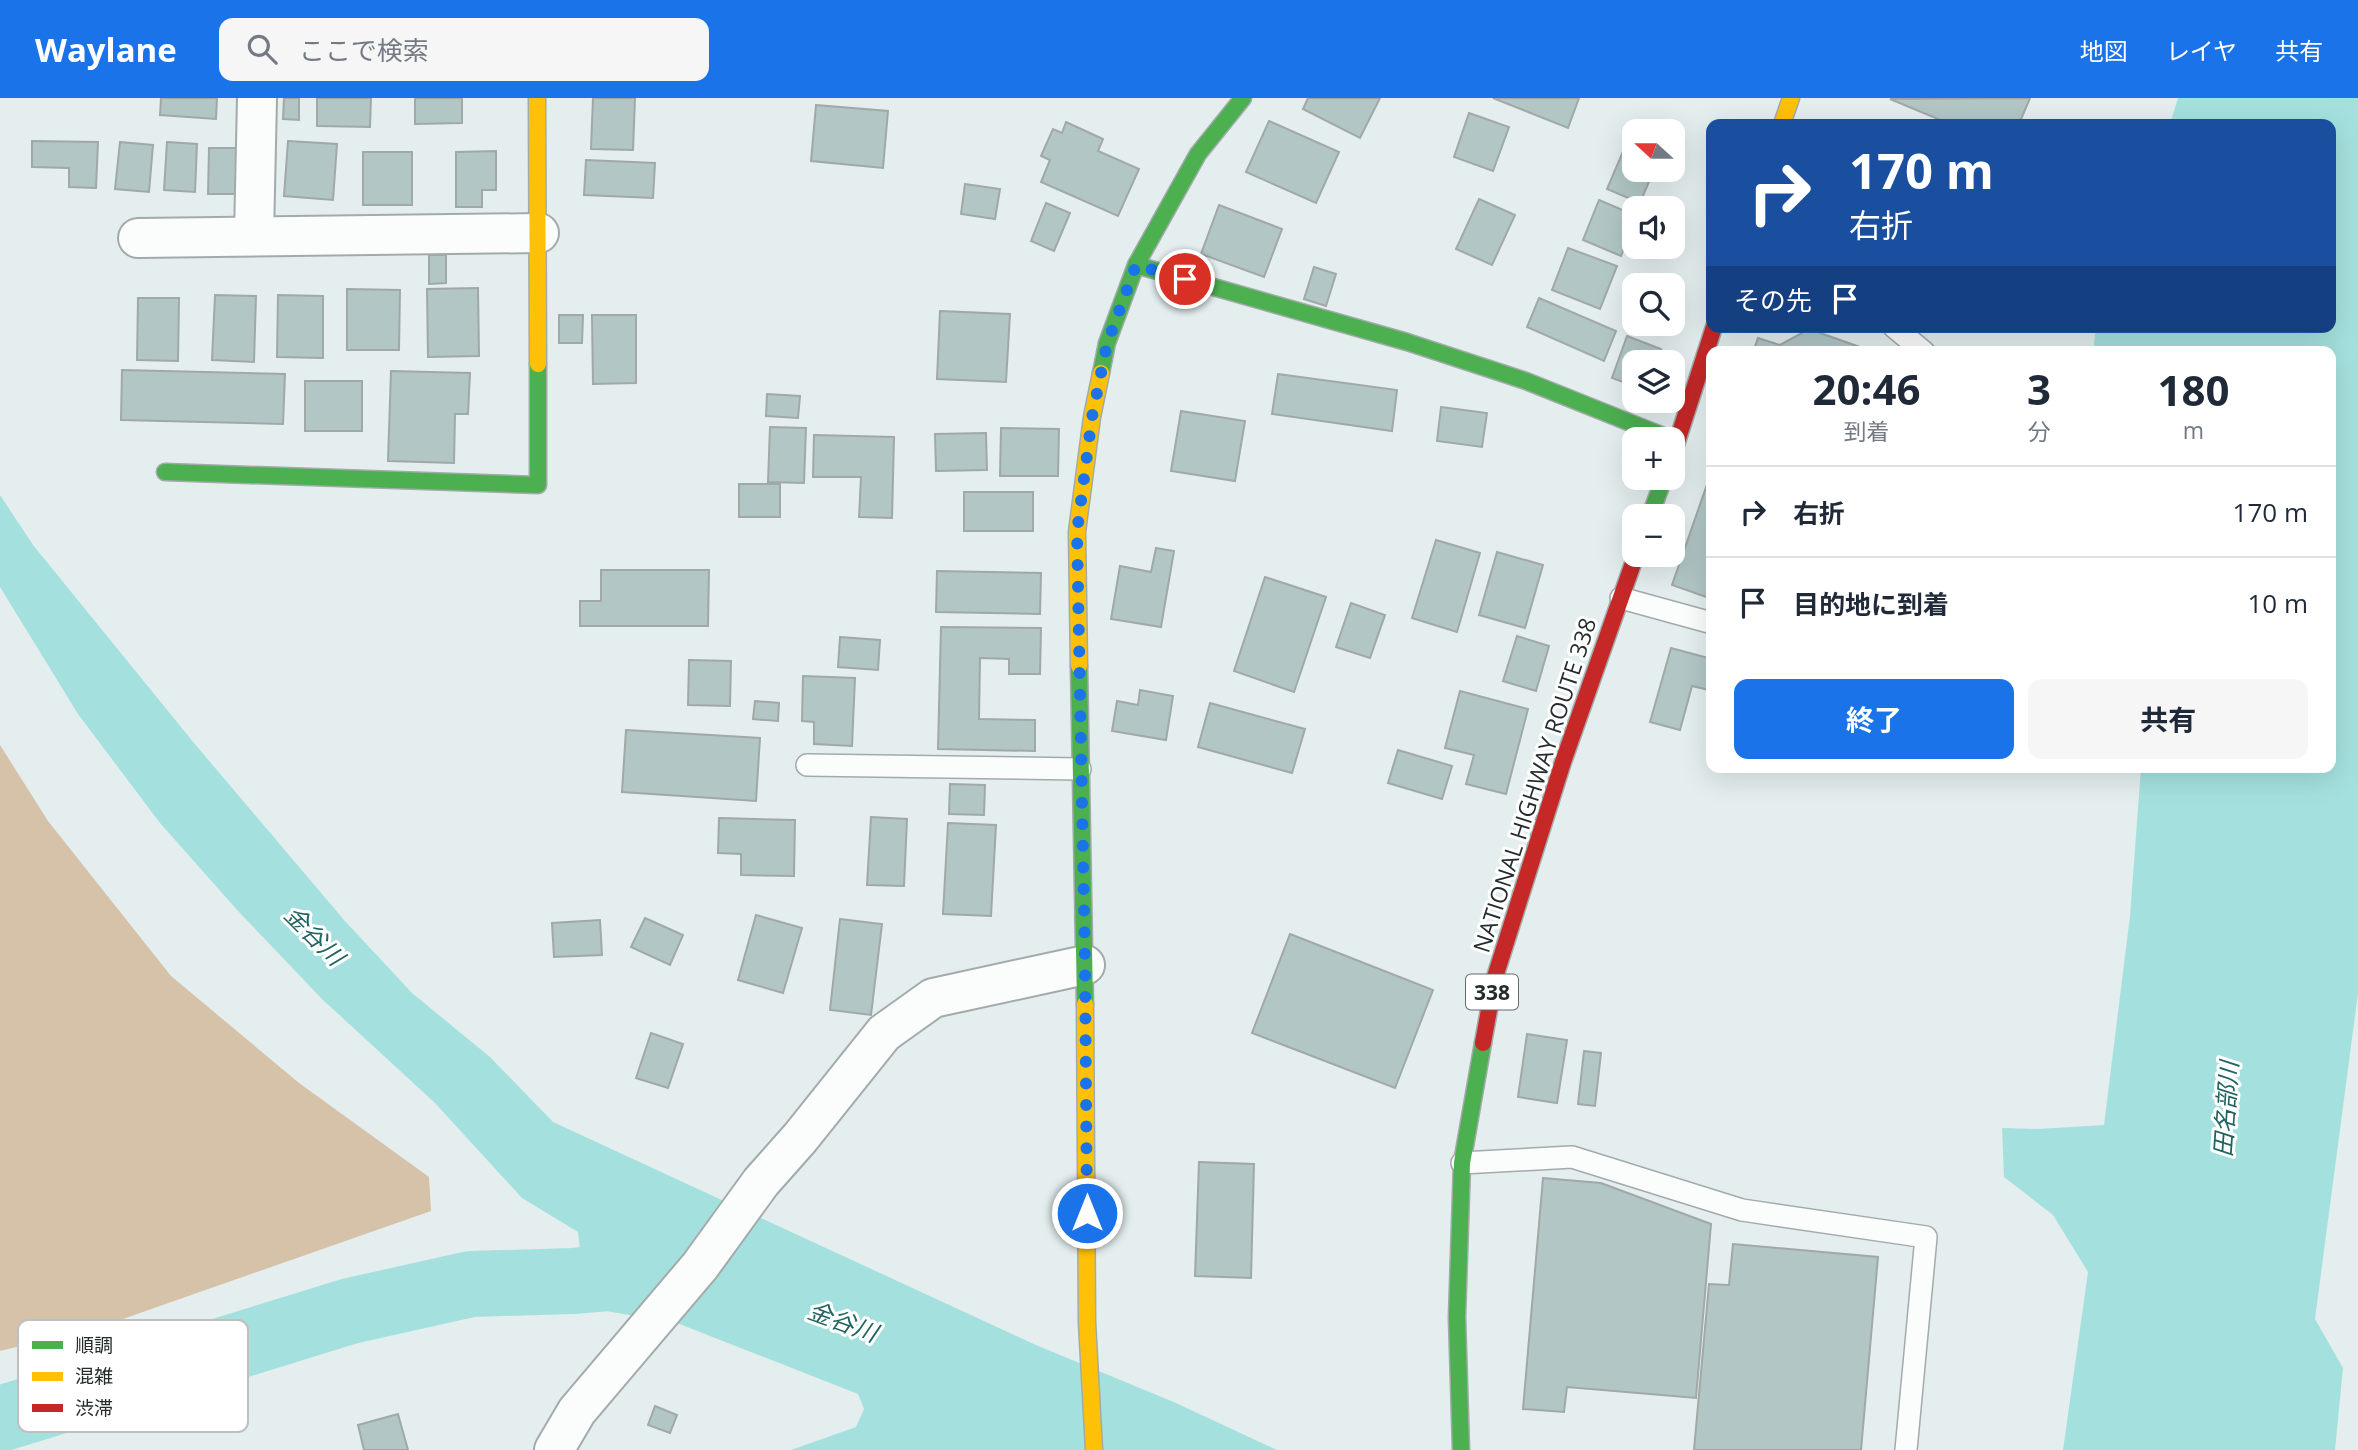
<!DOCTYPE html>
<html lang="ja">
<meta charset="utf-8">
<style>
:root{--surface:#fff;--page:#f6f6f7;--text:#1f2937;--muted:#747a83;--line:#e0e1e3;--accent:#1a73e8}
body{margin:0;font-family:"Open Sans","Noto Sans JP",sans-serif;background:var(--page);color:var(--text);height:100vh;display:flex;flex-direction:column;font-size:26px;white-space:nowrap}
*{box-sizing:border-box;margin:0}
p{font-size:23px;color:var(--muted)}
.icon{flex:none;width:38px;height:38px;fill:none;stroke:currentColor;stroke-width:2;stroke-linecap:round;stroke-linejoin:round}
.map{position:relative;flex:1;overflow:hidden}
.side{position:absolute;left:1706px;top:248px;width:630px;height:427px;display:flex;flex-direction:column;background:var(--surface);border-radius:14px;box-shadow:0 7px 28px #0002}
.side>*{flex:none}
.hud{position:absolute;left:1706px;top:21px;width:630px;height:214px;border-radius:14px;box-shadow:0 7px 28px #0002;background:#1a4fa0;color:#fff;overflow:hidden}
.needle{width:46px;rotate:291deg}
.buttons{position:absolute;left:1622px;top:21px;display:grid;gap:14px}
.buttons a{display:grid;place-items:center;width:63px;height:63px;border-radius:14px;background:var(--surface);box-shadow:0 7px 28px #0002;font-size:35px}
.pin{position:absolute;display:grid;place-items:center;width:60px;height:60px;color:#fff;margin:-30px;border:4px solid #fff;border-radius:50%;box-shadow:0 2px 7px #0007}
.me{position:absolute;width:77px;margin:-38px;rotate:0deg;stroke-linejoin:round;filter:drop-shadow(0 0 5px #0008)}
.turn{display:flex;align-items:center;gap:24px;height:147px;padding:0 28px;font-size:32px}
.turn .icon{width:91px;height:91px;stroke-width:2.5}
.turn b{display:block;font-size:49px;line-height:60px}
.then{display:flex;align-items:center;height:66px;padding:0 28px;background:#0003;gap:14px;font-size:26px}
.eta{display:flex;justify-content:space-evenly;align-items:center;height:119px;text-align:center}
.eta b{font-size:42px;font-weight:700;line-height:49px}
.cta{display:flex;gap:14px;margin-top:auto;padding:14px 28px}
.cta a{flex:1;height:80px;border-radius:14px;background:var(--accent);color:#fff;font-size:28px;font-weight:700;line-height:80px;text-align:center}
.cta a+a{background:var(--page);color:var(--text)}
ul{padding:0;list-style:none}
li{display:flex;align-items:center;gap:21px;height:91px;padding:0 28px;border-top:2px solid var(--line)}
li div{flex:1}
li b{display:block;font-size:26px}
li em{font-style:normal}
header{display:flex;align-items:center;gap:42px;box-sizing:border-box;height:98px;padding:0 35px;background:var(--accent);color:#fff}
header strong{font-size:33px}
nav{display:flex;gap:38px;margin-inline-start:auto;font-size:24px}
.search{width:490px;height:63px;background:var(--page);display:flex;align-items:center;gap:18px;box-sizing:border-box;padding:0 24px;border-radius:14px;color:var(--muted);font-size:26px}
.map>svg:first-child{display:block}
</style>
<header>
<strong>Waylane</strong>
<div class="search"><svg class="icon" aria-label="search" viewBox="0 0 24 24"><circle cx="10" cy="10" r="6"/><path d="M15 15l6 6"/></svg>ここで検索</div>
<nav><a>地図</a><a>レイヤ</a><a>共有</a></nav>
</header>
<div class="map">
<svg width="2358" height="1352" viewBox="0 0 2358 1352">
<rect width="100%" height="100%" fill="#e4eeee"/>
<polygon fill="#d6c2a9" points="0,647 48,723 171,878 299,985 429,1079 431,1113 103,1228 0,1253"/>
<g fill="#a4e1de">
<polygon points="2178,0 2358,0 2358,895 2315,1221 2343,1270 2335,1352 2063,1352 2088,1174 2053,1117 2004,1079 2002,1030 2038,1031 2104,1027 2130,818 2141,670 2331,670 2331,254 2093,254 2096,229 2331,229 2331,26 2170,26"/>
<polygon points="0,397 33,447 194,645 344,822 412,895 490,959 553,1024 1036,1247 1176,1305 1277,1352 791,1352 856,1329 864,1311 858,1296 677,1225 570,1207 573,1183 581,1160 578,1134 522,1100 435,1005 322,901 238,813 160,725 78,616 0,489"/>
</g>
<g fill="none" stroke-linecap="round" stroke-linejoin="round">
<polyline stroke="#a4e1de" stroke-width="66" points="0,1321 350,1213 471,1186 573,1183 665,1175"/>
</g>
<g fill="#b2c6c6" stroke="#a0a8a8" stroke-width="2">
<polygon points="161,0 217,0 216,21 160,17"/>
<polygon points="284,0 299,0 299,22 283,21"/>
<polygon points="317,0 371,0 370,29 317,28"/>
<polygon points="415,0 462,0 462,25 415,26"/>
<polygon points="593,0 635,0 633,52 591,51"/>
<polygon points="1308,0 1380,0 1360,40 1303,11"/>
<polygon points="1493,0 1579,0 1568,30"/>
<polygon points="2030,0 2019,26 1950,26 1890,1"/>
<polygon points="816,7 888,13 883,70 811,63"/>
<polygon points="1469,15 1509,29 1493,73 1454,59"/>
<polygon points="1269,23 1339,54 1316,105 1246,74"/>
<polygon points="1066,24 1103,41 1098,53 1139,71 1118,118 1041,84 1050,62 1041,58 1053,31 1062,35"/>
<polygon points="32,43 98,44 96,90 69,89 69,70 32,69"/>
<polygon points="288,43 337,46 333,102 284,98"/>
<polygon points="120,44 153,47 149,94 115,91"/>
<polygon points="167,44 197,46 195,94 164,92"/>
<polygon points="1627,44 1634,47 1634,72 1654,72 1640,105 1607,91"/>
<polygon points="209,50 242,50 242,96 208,96"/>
<polygon points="496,53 496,92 482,92 482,109 456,109 456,54"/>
<rect x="363" y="54" width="49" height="53"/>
<polygon points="586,62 655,65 653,100 584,97"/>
<polygon points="965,86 1000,91 995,121 961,116"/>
<polygon points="1479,101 1515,117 1492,167 1456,151"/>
<polygon points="1599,102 1634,117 1634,126 1621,158 1583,142"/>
<polygon points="1046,105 1070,115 1054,153 1031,143"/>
<polygon points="1219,107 1282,131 1264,179 1201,156"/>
<polygon points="1568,150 1617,168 1600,211 1552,192"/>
<polygon points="429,157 446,157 446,185 429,186"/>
<polygon points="1314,169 1336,176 1326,208 1304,201"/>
<polygon points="478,190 479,258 428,259 427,191"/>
<polygon points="347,191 400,192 399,252 347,252"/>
<polygon points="215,197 256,198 254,264 212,262"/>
<polygon points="278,197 323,198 323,260 277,259"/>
<polygon points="138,200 179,200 178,263 137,262"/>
<polygon points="1539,200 1616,233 1604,263 1527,229"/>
<polygon points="940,213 1010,216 1006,284 937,281"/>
<polygon points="559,217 583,217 582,245 559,245"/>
<polygon points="592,217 636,217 636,285 593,286"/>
<polygon points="1809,231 1874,254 1753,254 1758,240 1780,247"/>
<polygon points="1627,238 1661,251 1656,264 1634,264 1634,288 1612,280"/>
<polygon points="122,272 285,276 283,326 121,322"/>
<polygon points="391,273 470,275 468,316 455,316 454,365 388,363"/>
<polygon points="1278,276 1397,292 1392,333 1272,316"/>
<rect x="305" y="283" width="57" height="50"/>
<polygon points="767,296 800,298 798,320 766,318"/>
<polygon points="1441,309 1487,315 1482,349 1437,343"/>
<polygon points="1181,313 1245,323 1235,383 1171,373"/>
<polygon points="770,329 806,330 804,385 768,384"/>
<polygon points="1001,330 1059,331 1058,378 1000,378"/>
<polygon points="986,335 987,372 936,373 935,336"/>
<polygon points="814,337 894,339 892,420 859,419 861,379 813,379"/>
<polygon points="1712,372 1712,501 1672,487"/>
<rect x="739" y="386" width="41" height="33"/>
<rect x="964" y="394" width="69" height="39"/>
<polygon points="1436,442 1480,455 1457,534 1412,520"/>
<polygon points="1156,450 1174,453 1161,529 1111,521 1120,468 1151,474"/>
<polygon points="1497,454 1543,467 1525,530 1479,517"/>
<polygon points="601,472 709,472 708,528 580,528 580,503 601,503"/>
<polygon points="937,473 1041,475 1040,516 936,514"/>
<polygon points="1265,479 1326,499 1294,594 1234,573"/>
<polygon points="1351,505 1385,517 1370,560 1336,549"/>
<polygon points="941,529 1041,530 1040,576 1009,576 1009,561 980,560 979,621 1035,622 1035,653 938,651"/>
<polygon points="1517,538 1549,548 1536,593 1503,583"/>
<polygon points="840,539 880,542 878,572 838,569"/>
<polygon points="1671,550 1712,561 1712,582 1709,592 1692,588 1680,632 1650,624"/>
<polygon points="689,562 731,563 730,608 688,607"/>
<polygon points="803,578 855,580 852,648 814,646 814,624 802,623"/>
<polygon points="1140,592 1173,598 1166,642 1112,633 1117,603 1138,607"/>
<polygon points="1460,593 1528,611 1506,696 1466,686 1474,657 1445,650"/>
<polygon points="755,603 779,605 778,623 753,621"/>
<polygon points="1210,605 1305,631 1292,675 1198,649"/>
<polygon points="626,632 760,640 756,703 622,694"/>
<polygon points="1398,652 1452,668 1442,701 1388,685"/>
<polygon points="950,686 985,687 984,717 949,716"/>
<polygon points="871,719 907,721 904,788 867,787"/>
<polygon points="719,720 795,722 794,778 741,777 741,756 718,755"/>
<polygon points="948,725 996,727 991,818 943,816"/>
<polygon points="756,817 802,830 783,895 738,882"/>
<polygon points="645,820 683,837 670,867 631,849"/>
<polygon points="840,821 882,826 871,917 830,912"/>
<polygon points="600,822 602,857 554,859 552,825"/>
<polygon points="1290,836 1433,892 1395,990 1252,935"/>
<polygon points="651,935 683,946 668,990 636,980"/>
<polygon points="1527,936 1567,942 1557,1005 1518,999"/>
<polygon points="1584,953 1601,955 1595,1008 1578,1006"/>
<polygon points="1199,1064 1254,1066 1251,1180 1195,1178"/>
<polygon points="1543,1080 1601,1085 1711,1126 1696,1300 1567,1289 1564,1314 1523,1311"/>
<polygon points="1733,1146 1878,1159 1861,1352 1694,1352 1709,1186 1729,1187"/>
<polygon points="655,1308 677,1317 670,1335 648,1327"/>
<polygon points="398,1316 408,1352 364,1352 358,1327"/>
</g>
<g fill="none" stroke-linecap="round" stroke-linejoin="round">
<defs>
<g id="lane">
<polyline points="1894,229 1924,254"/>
<polyline points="1621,500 1712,525"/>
<polyline points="807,667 1080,671"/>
<polyline points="1462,1065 1572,1059 1742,1112 1926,1139 1906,1352"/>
</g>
<g id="street">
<polyline points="254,138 257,0"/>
<polyline points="138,140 539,135"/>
<polyline points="554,1352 577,1313 700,1168 761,1084 800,1040 884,935 933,900 1085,867"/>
</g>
<g id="fast">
<polyline points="1136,167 1407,244 1526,283 1671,341"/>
<polyline points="1101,275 1107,245 1136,167 1198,56 1243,0"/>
<polyline points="165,374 538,387 538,266"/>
<polyline points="1650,418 1664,380"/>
<polyline points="1079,568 1085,906"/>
<polyline points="1461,1352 1457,1219 1462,1065 1483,945"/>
</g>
<g id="slow">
<polyline points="537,0 538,266"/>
<polyline points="1782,26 1791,0"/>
<polyline points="1079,568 1077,434 1092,319 1101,275"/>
<polyline points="1085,906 1087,1224 1094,1352"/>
</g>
<g id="jam">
<polyline points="1673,356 1714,229"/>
<polyline points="1483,945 1495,879 1563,664 1636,457"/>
</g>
</defs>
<use href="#lane" stroke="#a3abaa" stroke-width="24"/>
<use href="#street" stroke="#a3abaa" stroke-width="42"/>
<use href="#fast" stroke="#a3abaa" stroke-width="19"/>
<use href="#slow" stroke="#a3abaa" stroke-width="19"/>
<use href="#jam" stroke="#a3abaa" stroke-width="19"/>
<use href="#lane" stroke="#fbfcfc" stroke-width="21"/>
<use href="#street" stroke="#fbfcfc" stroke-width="38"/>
<use href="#fast" stroke="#4caf50" stroke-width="16"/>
<use href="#slow" stroke="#ffc107" stroke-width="16"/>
<use href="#jam" stroke="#c62828" stroke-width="16"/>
</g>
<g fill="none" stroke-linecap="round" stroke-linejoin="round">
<polyline stroke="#1a73e8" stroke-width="12" stroke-dasharray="0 21.6" points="1087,1115 1085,867 1077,434 1092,319 1107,246 1136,167 1185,181"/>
</g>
<g text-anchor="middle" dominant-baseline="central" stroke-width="6" stroke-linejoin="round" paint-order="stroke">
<rect fill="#fff" stroke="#666b6b" stroke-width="2" x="1466" y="876.5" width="52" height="35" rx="5"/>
<g font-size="21" font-weight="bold" fill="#252c2c">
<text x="1492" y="894">338</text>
</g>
<g font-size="23" fill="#252c2c" stroke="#fff">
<text transform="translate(1534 687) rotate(-72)">NATIONAL HIGHWAY ROUTE 338</text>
</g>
<g font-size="24" font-style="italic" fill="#206461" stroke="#fff">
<text transform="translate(315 837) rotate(45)">金谷川</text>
<text transform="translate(2225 1011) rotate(-86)">田名部川</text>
<text transform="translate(843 1223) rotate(20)">金谷川</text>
</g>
</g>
<rect x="18" y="1222" width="230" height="112" rx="10" fill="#fff" stroke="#bec0c0" stroke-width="2"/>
<rect x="32" y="1243" width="31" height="8" fill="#4caf50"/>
<rect x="32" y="1274" width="31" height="9" fill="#ffc107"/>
<rect x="32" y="1306" width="31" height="8" fill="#c62828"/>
<g font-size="19" fill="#252c2c">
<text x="75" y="1254">順調</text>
<text x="75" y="1285">混雑</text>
<text x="75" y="1317">渋滞</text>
</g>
</svg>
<div class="buttons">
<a><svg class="needle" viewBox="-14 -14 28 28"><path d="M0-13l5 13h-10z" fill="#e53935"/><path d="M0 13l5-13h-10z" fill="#747a83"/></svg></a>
<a><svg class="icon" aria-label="sound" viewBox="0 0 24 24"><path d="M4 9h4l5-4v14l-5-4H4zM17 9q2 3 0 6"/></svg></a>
<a><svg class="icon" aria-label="search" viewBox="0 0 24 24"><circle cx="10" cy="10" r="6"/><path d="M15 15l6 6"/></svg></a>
<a><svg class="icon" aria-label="layers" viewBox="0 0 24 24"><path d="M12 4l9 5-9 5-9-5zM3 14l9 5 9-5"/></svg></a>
<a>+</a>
<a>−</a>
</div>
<div class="pin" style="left:1185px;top:181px;background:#d93025"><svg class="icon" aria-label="arrive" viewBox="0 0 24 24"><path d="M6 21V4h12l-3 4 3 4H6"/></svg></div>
<svg class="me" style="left:1087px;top:1115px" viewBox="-20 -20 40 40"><circle r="17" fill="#1a73e8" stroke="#fff" stroke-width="3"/><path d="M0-11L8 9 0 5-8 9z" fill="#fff"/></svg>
<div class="hud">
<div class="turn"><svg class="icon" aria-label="right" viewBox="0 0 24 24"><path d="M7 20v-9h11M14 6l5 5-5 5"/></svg><div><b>170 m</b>右折</div></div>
<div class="then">その先<svg class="icon" aria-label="arrive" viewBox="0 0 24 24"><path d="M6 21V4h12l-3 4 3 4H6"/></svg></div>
</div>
<section class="side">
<div class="eta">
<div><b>20:46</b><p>到着</p></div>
<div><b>3</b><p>分</p></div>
<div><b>180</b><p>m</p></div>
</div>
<ul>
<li><svg class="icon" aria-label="right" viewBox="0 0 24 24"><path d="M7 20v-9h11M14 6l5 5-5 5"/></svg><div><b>右折</b></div><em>170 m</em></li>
<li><svg class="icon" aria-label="arrive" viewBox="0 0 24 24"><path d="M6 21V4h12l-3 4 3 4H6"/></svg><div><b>目的地に到着</b></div><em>10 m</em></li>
</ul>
<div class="cta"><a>終了</a><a>共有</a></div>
</section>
</div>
